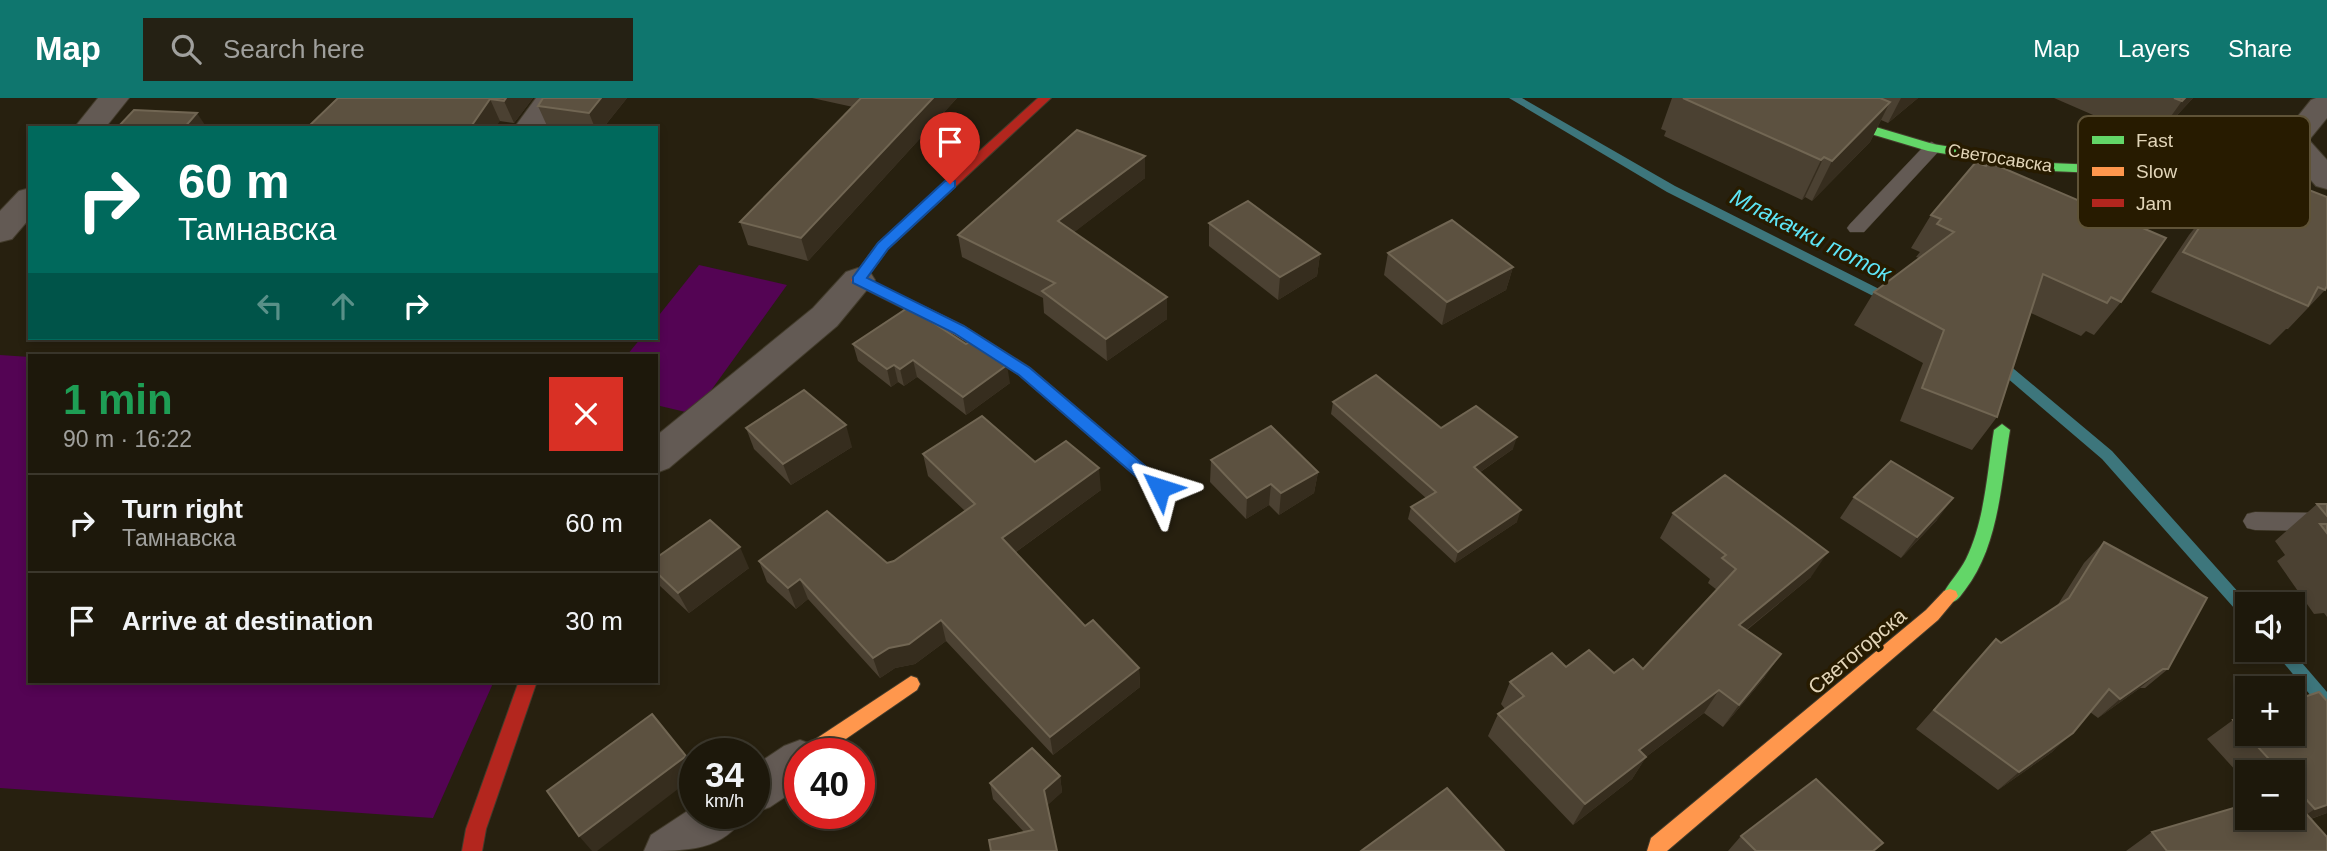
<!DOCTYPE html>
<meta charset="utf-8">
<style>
:root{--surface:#1d180b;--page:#252114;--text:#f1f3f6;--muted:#a0a09d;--line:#3b372c;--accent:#0f766e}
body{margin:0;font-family:Arial,sans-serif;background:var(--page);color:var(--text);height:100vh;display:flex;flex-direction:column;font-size:26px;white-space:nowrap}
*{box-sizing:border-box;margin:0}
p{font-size:23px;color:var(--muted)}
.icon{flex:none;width:38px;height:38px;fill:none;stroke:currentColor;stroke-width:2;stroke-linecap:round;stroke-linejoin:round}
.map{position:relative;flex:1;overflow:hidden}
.side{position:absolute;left:28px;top:256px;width:630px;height:329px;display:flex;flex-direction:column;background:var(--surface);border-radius:0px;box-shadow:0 4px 10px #0003,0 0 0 2px var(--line)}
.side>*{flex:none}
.guide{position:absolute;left:28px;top:28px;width:630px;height:214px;border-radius:0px;box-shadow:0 4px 10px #0003,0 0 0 2px var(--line);background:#00695c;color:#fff;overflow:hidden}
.controls{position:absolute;left:2235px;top:494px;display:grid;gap:14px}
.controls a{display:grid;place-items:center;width:70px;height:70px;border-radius:0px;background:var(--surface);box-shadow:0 4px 10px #0003,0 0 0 2px var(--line);font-size:35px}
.speed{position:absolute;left:679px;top:640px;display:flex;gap:14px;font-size:35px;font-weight:700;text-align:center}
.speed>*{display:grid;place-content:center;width:91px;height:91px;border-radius:50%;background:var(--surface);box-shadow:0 4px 10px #0003,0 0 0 2px var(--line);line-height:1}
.speed small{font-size:18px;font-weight:400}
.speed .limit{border:10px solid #d22;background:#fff;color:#111}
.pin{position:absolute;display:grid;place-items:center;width:60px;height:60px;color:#fff;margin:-72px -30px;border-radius:50% 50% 50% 0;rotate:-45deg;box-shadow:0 0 7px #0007}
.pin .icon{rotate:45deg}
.me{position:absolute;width:77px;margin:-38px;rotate:311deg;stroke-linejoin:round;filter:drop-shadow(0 0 5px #0008)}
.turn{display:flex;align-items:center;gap:24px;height:147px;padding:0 35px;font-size:32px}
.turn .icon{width:91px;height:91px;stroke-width:2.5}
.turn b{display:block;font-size:49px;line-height:60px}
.lanes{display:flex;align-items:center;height:66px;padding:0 35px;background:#0003;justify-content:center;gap:35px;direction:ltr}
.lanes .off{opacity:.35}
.round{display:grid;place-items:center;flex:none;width:74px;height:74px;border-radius:0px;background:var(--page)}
.head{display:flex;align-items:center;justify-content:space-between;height:119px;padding:0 35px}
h1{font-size:42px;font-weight:800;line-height:52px;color:#1e9e55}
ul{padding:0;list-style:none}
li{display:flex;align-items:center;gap:21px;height:98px;padding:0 35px;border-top:2px solid var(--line)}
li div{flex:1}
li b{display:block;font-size:26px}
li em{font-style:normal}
header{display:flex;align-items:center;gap:42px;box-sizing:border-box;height:98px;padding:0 35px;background:var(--accent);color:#fff}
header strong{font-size:33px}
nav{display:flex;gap:38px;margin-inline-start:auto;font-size:24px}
.search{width:490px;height:63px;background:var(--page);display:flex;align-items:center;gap:18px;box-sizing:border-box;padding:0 24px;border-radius:0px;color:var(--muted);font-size:26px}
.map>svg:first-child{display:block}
</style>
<header>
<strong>Map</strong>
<div class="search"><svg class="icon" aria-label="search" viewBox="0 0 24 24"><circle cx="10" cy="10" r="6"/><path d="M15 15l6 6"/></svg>Search here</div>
<nav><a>Map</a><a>Layers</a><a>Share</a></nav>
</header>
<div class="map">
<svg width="2327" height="753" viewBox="0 0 2327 753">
<rect width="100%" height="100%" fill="#27200f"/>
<g fill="#540454">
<polygon points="699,167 787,187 694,316 656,307 656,257 627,257 641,240 656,240 656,221"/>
<polygon points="0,257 30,259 30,583 494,583 433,720 0,690"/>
</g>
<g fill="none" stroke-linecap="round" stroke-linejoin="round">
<g fill="#3d767c" fill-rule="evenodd">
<polygon points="1509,0 1522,0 1675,88 1893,198 1895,201 1893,204 1885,204 1667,94"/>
<polygon points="1997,259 2002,261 2112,353 2249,506 2247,506 2247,520 2242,519 2102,361 1992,267 1990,264"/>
<polygon points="2272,551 2290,551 2327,594 2327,612 2321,610"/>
</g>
<defs>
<g id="lane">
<polygon points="1932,44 1941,50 1938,54 1864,134 1850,134 1847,130 1850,126 1926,46"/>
<polygon points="2127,67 2136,73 2105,122 2091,122 2088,118 2091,114 2120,69"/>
<polygon points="2255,414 2327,415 2327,433 2255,432 2247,430 2243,423 2247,416"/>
</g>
<g id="street">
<polygon points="98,0 129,0 105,30 74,30"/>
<polygon points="536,0 566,0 544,30 514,30"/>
<polygon points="2316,0 2327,0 2327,20 2309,42 2327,62 2327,91 2316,88 2278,43 2311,2"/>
<polygon points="30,90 30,120 12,141 0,144 0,113 19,93"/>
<polygon points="858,170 870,174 875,182 837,228 669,370 656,375 656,338 813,210 846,174"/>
<polygon points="800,642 816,648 820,656 800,656 800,689 770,709 754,715 754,668 784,648"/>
<path d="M695,708V716H745C725,753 686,753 644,753L651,737Z"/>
</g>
<g id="fast">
<polygon points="1783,0 1800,0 1869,27 1933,46 2050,65 2146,69 2233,55 2301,49 2307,53 2301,57 2233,63 2146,77 2050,73 1928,53 1861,33"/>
<path d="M2002,326L2010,332C2001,385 1999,448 1965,492C1959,500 1955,507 1944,503L1942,498C1948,485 1959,475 1966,461C1985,422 1987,375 1994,332Z"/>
</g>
<g id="slow">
<polygon points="858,177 964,228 1029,269 1166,386 1168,390 1166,394 1154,394 1019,277 954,236 853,185 851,182"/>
<polygon points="1950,491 1956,493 1958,498 1938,522 1667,753 1647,753 1651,740 1926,512 1944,493"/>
<polygon points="911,578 917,580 920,586 917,592 824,656 800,656 802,650"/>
</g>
<g id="jam">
<polygon points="1038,0 1051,0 888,151 863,185 853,185 851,182 853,179 878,145"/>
<polygon points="519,583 537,583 486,731 482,753 462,753 466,731"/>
</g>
</defs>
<use href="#lane" stroke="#433c2c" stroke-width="1"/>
<use href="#street" stroke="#433c2c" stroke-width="2"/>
<use href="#fast" stroke="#433c2c" stroke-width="2"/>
<use href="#slow" stroke="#433c2c" stroke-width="2"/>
<use href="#jam" stroke="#433c2c" stroke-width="2"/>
<use href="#lane" fill="#635a54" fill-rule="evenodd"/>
<use href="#street" fill="#635a54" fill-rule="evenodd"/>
<use href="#fast" fill="#63d668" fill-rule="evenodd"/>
<use href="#slow" fill="#ff974d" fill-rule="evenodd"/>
<use href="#jam" fill="#b3261e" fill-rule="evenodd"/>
</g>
<g fill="#4b4132">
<polygon points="338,0 533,0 514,25"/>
<polygon points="627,0 603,30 548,30 538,8"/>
<polygon points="812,0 957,0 808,163 748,147 740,124 853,9"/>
<polygon points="1672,0 1918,0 1888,25 1881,22 1870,44 1812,103 1805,99 1802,102 1664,38 1666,33 1661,31"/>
<polygon points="2054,0 2193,0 2153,43"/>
<polygon points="1145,58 1145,80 1074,134 1167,199 1167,221 1107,263 1044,215 1043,200 962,159 958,137"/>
<polygon points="2258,72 2325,192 2288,231 2286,231 2270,247 2151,194 2189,137 2221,97 2227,100 2241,82 2248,85"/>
<polygon points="1931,117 2121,204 2094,237 2086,233 2081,238 2031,215 1997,319 1972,352 1900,323 1923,265 1854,227 1874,194 1919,160 1916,159 1920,154 1911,150"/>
<polygon points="1209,125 1320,156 1317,178 1278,202 1209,148"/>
<polygon points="1388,155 1513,169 1506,192 1442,227 1384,177"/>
<polygon points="853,246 1010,285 966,317 917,279 904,288 898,284 891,289 858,263"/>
<polygon points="1333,304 1441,330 1513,351 1479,375 1517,424 1455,465 1408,421 1411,409 1426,400 1331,316"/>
<polygon points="746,330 852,349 791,387 754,351"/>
<polygon points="923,356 1035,364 1101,392 1016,454 1085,528 1139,570 1140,589 1053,657 946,543 915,566 895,570 880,580 808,501 796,511 767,484 759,463 887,465 894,463 965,413 928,378"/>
<polygon points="1211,362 1318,374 1314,395 1279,417 1269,407 1246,421 1210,384"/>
<polygon points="1854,399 1937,422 1901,460 1840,420"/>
<polygon points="2317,406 2327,406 2327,519 2324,515 2314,516 2277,463 2285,457 2275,443"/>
<polygon points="1673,415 1811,479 1747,532 1765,579 1723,629 1704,615 1646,659 1632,681 1573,727 1488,638 1498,616 1505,611 1501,606 1510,584 1566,569 1614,575 1643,571 1717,492 1708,485 1710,481 1660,440"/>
<polygon points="2104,444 2168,571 2145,590 2140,590 2098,620 2090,614 2052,654 1998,692 1916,631 1996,541 2001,545 2057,508 2084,465"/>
<polygon points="656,460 749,470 689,515 659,487 656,481"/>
<polygon points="2319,594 2327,603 2327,715 2311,721 2327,739 2327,753 2126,753 2152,734 2247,706 2247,719 2292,719 2292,674 2247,674 2247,685 2207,641 2233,622 2247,617 2247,635 2292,635 2292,603"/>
<polygon points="1060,678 1062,694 1047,707 1057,753 1024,734 993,701 990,685"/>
<polygon points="1741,738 1883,745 1875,753 1728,753"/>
</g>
<g fill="#362d1e">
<polygon points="506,0 533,0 514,25 504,3"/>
<polygon points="601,0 627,0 603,30 595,30 589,15"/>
<polygon points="933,0 957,0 808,163 801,140"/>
<polygon points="1901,0 1918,0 1888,25"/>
<polygon points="2185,0 2193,0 2153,43 2182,3"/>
<polygon points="490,1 500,23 495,30 470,30"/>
<polygon points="1890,4 1870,44 1812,103 1832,63"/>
<polygon points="197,15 207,30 184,30"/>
<polygon points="1145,58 1145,80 1060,145 1058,123"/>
<polygon points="1824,59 1805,99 1802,102 1821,62"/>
<polygon points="1320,156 1317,178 1278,202 1280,179"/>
<polygon points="1513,169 1506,192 1442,227 1447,204"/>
<polygon points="1167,199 1167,221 1107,263 1106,241"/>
<polygon points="913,262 917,279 904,288 900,271"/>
<polygon points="894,267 898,284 891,289 887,271"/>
<polygon points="1007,267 1010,285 966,317 963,299"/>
<polygon points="846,327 852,349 791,387 783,366"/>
<polygon points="1517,339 1513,351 1470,381 1474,369"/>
<polygon points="1099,370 1101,392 1006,461 1002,440"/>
<polygon points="1318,374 1314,395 1279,417 1281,395"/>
<polygon points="1271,386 1269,407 1246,421 1247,400"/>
<polygon points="1953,400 1937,422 1901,460 1917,439"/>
<polygon points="1521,412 1517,424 1455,465 1458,454"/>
<polygon points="740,449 749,470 689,515 678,495"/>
<polygon points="1828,454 1811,479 1724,550 1739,527"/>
<polygon points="800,481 808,501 796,511 788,490"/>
<polygon points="941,522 946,543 915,566 895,570 880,580 873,560 889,550"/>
<polygon points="1781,556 1765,579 1723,629 1739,607"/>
<polygon points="1139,570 1140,589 1053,657 1050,639"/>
<polygon points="2163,571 2140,590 2098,620 2120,601"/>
<polygon points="1719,592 1704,615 1626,674 1639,652"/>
<polygon points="2073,635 2052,654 1998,692 2019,674"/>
<polygon points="686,658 695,672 695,678 597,753 592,753 579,738"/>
<polygon points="1646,659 1632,681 1573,727 1585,706"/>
<polygon points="1060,678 1062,694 1047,708 1044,692"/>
<polygon points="2327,707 2327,715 2287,729 2315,711"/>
</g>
<g fill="#5c5140" stroke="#716653" stroke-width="2">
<polygon points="338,0 506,0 504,3 490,1 470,30 307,30"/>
<polygon points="543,0 601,0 589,15 538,8"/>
<polygon points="861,0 933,0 801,140 740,124"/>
<polygon points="1683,0 1880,0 1890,4 1832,63 1824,59 1821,62"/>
<polygon points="2174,0 2185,0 2182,3"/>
<polygon points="134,12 197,15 184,30 117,30"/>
<polygon points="1077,32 1145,58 1058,123 1167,199 1106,241 1042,193 1055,185 958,137"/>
<polygon points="1976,64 1986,68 1989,64 2166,140 2121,204 2111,199 2107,205 2043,176 1997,319 1922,290 1944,232 1874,194 1954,134 1937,126 1941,121 1931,117"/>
<polygon points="2258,72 2327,99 2327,188 2325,192 2318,189 2308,208 2183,154 2221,97 2230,101 2241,82 2249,86"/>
<polygon points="1248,103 1320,156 1280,179 1209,125"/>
<polygon points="1452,122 1513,169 1447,204 1388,155"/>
<polygon points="909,209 966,246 971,243 1007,267 963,299 913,262 900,271 894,267 887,271 853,246"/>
<polygon points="1376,277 1441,330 1476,308 1517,339 1474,369 1521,412 1458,454 1411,409 1436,394 1333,304"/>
<polygon points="804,292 846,327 783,366 746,330"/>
<polygon points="982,318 1035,364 1066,343 1099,370 1002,440 1085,528 1093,522 1139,570 1050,639 941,522 909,546 889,550 873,560 800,481 788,490 759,463 827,413 887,465 894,463 975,406 923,356"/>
<polygon points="1271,328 1318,374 1281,395 1271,386 1247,400 1211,362"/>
<polygon points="1891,363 1953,400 1917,439 1854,399"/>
<polygon points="1725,377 1828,454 1739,527 1781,556 1739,607 1719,592 1639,652 1646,659 1585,706 1498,616 1524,598 1510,584 1552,555 1566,569 1589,552 1614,575 1633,561 1643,571 1736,471 1722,460 1726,457 1673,415"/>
<polygon points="2317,406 2327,406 2327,418"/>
<polygon points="710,422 740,449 678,495 656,474 656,460"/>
<polygon points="2320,426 2327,426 2327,435"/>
<polygon points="2104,444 2207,500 2168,571 2163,571 2120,601 2109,591 2073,635 2019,674 1934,612 1996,541 2001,545 2069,500"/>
<polygon points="2319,594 2327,603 2327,707 2315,711 2292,686 2292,674 2281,674 2233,622 2247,617 2247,635 2292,635 2292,603"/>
<polygon points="652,616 686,658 579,738 547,693"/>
<polygon points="1032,650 1060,678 1044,692 1057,753 991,753 989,742 1033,732 990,685"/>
<polygon points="1816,681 1883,745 1873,753 1756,753 1741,738"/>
<polygon points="1447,690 1504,753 1361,753"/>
<polygon points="2292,700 2327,739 2327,753 2167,753 2152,734 2247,706 2247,719 2292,719"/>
</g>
<polygon fill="#1a73e8" stroke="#114b97" stroke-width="2" points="950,82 955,83 955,89 888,151 867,180 964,228 1030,270 1165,385 1168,390 1165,394 1154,394 1019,277 954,235 853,185 853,179 878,145 945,83"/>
<g text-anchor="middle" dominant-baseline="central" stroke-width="7" stroke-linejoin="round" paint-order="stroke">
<g font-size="18" fill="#e2d5b8" stroke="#271b00">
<text transform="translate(2000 60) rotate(9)">Светосавска</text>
</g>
<g font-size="21" fill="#e2d5b8" stroke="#271b00">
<text transform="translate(1857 553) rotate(-40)">Светогорска</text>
</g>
<g font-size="23" font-style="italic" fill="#5ee5f5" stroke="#271b00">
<text transform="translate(1811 137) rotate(27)">Млакачки поток</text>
</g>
</g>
<rect x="2078" y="18" width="232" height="112" rx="10" fill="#271b00" stroke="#5f5337" stroke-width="2"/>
<rect x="2092" y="38" width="32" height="8" fill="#63d668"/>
<rect x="2092" y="69" width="32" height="9" fill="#ff974d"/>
<rect x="2092" y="101" width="32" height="8" fill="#b3261e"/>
<g font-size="19" fill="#e2d5b8">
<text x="2136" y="49">Fast</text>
<text x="2136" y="80">Slow</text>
<text x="2136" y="112">Jam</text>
</g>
</svg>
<div class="controls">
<a><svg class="icon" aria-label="sound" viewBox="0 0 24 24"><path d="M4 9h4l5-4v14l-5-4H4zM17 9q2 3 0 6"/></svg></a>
<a>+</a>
<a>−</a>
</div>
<div class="speed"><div>34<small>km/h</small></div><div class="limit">40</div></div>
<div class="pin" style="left:950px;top:86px;background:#d93025"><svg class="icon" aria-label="arrive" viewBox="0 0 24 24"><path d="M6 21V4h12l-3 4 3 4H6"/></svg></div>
<svg class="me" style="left:1160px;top:390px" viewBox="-20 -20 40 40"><path d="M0-17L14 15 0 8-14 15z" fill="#1a73e8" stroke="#fff" stroke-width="4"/></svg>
<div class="guide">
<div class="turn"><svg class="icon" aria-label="right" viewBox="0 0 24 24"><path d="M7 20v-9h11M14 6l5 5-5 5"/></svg><div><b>60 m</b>Тамнавска</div></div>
<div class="lanes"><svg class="icon off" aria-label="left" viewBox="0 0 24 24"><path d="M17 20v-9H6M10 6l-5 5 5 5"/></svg><svg class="icon off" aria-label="ahead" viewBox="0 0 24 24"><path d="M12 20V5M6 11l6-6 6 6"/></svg><svg class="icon" aria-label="right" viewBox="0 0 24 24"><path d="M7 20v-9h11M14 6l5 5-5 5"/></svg></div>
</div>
<section class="side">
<div class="head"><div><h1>1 min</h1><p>90 m · 16:22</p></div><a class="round" style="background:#d93025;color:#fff"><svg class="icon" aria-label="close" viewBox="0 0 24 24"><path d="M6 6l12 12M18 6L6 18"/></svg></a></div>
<ul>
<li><svg class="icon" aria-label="right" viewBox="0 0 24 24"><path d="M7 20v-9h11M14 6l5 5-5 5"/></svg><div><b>Turn right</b><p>Тамнавска</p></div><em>60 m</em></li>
<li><svg class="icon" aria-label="arrive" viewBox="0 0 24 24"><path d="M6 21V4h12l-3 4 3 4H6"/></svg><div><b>Arrive at destination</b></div><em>30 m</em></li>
</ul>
</section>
</div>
